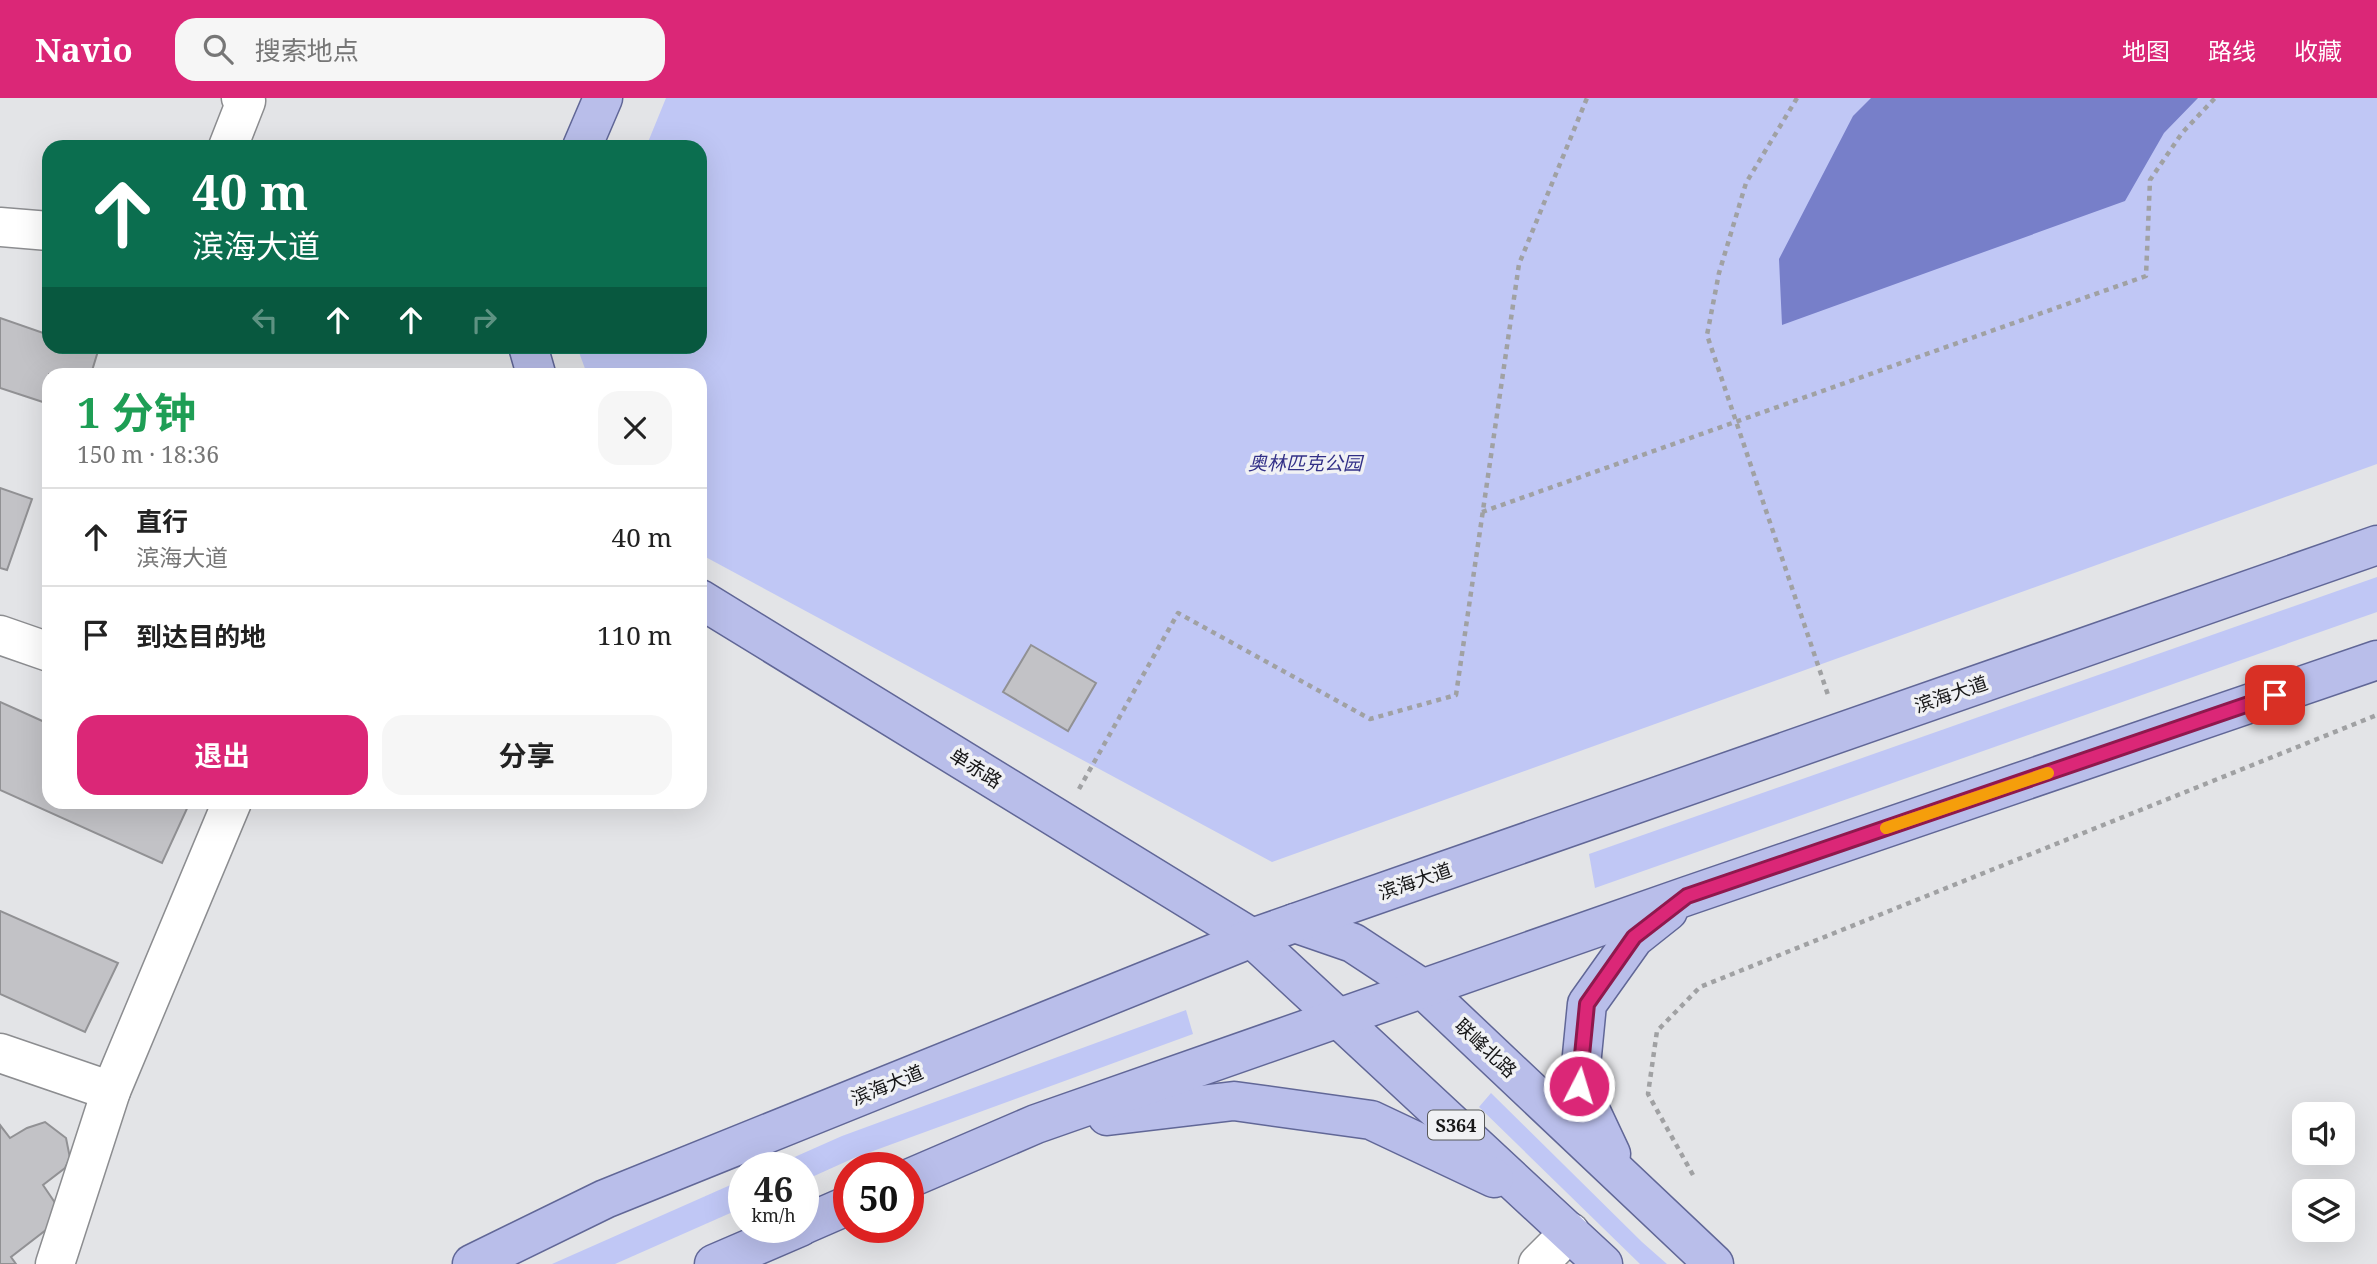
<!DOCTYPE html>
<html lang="zh">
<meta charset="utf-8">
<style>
:root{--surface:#fff;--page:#f6f6f6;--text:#222;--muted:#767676;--line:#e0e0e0;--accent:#db2777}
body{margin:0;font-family:"Noto Serif","Noto Sans SC",serif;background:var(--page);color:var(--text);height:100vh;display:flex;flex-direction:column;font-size:26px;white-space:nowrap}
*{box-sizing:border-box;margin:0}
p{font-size:23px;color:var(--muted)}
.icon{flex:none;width:38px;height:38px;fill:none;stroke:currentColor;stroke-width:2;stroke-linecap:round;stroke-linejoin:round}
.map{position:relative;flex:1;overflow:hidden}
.sheet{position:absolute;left:42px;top:270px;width:665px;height:441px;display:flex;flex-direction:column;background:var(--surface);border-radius:21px;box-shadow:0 7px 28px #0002}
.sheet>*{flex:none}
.hud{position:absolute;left:42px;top:42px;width:665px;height:214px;border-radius:21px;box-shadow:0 7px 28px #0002;background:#0b6e4f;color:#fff;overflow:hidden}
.tools{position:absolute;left:2292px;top:1004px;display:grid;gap:14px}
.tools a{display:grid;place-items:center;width:63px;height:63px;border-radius:14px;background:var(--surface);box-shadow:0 7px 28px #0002;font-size:35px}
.speed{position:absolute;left:728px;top:1054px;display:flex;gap:14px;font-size:35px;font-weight:700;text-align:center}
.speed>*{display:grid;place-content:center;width:91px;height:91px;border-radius:50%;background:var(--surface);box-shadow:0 7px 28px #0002;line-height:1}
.speed small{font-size:18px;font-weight:400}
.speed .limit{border:10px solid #d22;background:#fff;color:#111}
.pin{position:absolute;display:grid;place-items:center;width:60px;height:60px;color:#fff;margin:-30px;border-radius:14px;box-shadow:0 4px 10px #0006}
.me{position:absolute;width:77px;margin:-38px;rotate:5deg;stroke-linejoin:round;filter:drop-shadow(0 0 5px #0008)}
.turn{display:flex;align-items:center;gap:24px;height:147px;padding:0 35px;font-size:32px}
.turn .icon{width:91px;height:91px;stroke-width:2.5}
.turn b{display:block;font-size:49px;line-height:60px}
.lanes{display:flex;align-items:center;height:66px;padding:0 35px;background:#0003;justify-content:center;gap:35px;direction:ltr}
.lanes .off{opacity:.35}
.round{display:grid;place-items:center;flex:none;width:74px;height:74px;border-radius:21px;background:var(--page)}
.summary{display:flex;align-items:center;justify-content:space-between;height:119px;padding:0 35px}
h1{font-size:42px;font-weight:700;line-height:52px;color:#1e9e55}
.button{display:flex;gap:14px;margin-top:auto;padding:14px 35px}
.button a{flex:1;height:80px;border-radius:21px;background:var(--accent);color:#fff;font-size:28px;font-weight:700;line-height:80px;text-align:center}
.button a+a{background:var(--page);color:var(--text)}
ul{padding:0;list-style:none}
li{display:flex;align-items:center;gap:21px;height:98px;padding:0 35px;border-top:2px solid var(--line)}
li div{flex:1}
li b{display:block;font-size:26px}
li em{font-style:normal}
header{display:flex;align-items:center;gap:42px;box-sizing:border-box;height:98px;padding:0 35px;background:var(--accent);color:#fff}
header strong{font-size:33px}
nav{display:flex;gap:38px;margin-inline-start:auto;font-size:24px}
.search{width:490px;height:63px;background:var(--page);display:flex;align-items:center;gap:18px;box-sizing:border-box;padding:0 24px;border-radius:21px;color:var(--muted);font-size:26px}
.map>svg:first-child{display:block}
</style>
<header>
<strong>Navio</strong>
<div class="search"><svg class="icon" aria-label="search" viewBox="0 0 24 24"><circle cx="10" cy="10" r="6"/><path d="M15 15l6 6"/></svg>搜索地点</div>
<nav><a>地图</a><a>路线</a><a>收藏</a></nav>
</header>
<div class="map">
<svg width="2377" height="1166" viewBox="0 0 2377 1166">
<rect width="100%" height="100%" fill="#e3e4e7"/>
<g fill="#c0c7f5">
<polygon points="666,0 2377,0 2377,366 1272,764 700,456 700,276 587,276 577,249 700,248 700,49 646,49"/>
<polygon points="2377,479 2377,514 1595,790 1589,756"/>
<polygon points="1186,912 1193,936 854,1060 803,1083 803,1069 772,1069 842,1038"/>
<polygon points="1491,995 1642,1144 1667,1166 1640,1166 1479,1009"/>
<polygon points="744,1081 744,1109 615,1166 552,1166"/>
</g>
<polygon fill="#777fc9" points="1871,0 2198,0 2164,35 2125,103 1782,227 1779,161 1853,18"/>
<g fill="#c2c2c6" stroke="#919194" stroke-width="2">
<polygon points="0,220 49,237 49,248 84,248 98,253 91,276 49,276 49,306 0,290"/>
<polygon points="0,390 32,401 7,472 0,470"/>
<polygon points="1031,547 1096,585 1068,633 1003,594"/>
<polygon points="0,604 49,626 49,704 190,704 162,765 0,692"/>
<polygon points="0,813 118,865 85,934 0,896"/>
<polygon points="45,1024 66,1040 70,1060 65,1070 43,1087 64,1118 11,1159 16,1166 0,1166 0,1027 10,1040 27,1030"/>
</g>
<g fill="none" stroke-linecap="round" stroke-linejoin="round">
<defs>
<g id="minor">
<polyline points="228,49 246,3 241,0"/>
<polyline points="0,129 49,133"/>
<polyline points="0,537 49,554"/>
<polyline points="0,955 111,993"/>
<polyline points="55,1166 111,993 232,704"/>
<polyline points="1538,1166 1570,1134"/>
</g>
<g id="major">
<polyline points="582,49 603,0"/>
<polyline points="528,248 536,276"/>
<polyline points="700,501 1252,840 1603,1166"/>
<polyline points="1295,825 1353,845 1423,891 1714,1166"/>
<polyline points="1107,1018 1234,1003 1371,1022 1494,1080"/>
<polyline points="1611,1056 1579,988 1587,906 1634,840 1668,813"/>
<polyline points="908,1081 1036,1026 1687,798 2377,562"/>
<polyline points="803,1127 849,1107"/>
<polyline points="472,1166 605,1101 1252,840 2377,447"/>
<polyline points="714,1166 800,1129"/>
</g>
</defs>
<use href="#minor" stroke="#8c8d90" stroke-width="41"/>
<use href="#major" stroke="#616797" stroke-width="41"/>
<g stroke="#a0a1a3" stroke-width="4.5" stroke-dasharray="5 5" stroke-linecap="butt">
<polyline points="1797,0 1746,85 1719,175 1707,237 1829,600"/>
<polyline points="1482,414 2146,178 2150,82 2182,35 2215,0"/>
<polyline points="1079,691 1178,515 1370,621 1456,597 1519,166 1587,0"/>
<polyline points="1693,1077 1648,996 1657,933 1700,889 2377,617"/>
</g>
<use href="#minor" stroke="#fff" stroke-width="38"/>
<use href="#major" stroke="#b9beea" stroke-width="38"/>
</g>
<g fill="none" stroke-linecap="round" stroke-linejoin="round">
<defs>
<polyline id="route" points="1579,988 1587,906 1634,839 1687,798 2275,597"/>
</defs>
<use href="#route" stroke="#8e194d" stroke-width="18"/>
<use href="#route" stroke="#db2777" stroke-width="12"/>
<polyline stroke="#f59e0b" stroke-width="12" points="1886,730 2048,675"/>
</g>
<g text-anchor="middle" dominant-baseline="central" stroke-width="7" stroke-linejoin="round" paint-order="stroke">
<rect fill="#f0f1f4" stroke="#575859" stroke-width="2" x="1428" y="1012.5" width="56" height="29" rx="5"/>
<g font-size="18" font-weight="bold" fill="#161617">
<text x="1456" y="1027">S364</text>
</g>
<g font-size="19" font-style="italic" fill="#323087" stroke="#f0f1f4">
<text x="1305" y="365">奥林匹克公园</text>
</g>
<g font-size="19" fill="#161617" stroke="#f0f1f4">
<text transform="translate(1951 596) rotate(-19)">滨海大道</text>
<text transform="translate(976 670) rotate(32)">单赤路</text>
<text transform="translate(1415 783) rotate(-19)">滨海大道</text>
<text transform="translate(1486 950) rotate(43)">联峰北路</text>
<text transform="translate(887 987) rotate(-22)">滨海大道</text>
</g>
</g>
</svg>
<div class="tools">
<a><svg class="icon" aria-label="sound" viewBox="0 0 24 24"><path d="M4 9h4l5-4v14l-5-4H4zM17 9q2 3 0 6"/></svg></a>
<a><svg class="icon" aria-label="layers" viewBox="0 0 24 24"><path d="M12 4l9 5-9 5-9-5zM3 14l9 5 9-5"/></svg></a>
</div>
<div class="speed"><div>46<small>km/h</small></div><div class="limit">50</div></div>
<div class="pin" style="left:2275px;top:597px;background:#d93025"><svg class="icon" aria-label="arrive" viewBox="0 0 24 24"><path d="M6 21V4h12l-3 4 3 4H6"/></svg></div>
<svg class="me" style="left:1579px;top:988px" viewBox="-20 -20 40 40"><circle r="17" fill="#db2777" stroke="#fff" stroke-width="3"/><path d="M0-11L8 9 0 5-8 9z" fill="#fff"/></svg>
<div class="hud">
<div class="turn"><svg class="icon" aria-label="ahead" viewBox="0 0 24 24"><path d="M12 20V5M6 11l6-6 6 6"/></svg><div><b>40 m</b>滨海大道</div></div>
<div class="lanes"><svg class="icon off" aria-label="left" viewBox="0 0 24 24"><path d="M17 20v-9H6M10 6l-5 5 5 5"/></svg><svg class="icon" aria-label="ahead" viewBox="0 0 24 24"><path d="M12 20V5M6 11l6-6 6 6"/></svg><svg class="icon" aria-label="ahead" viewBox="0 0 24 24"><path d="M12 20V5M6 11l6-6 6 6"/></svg><svg class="icon off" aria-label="right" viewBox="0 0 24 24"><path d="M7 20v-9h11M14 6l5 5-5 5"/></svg></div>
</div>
<section class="sheet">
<div class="summary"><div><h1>1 分钟</h1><p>150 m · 18:36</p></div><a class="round"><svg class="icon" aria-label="close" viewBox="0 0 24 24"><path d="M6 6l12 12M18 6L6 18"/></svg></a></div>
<ul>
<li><svg class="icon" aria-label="ahead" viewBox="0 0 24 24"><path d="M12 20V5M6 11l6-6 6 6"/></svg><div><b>直行</b><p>滨海大道</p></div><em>40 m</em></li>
<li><svg class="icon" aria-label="arrive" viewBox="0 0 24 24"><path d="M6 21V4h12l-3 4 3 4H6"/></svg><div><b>到达目的地</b></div><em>110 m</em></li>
</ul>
<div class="button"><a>退出</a><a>分享</a></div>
</section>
</div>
